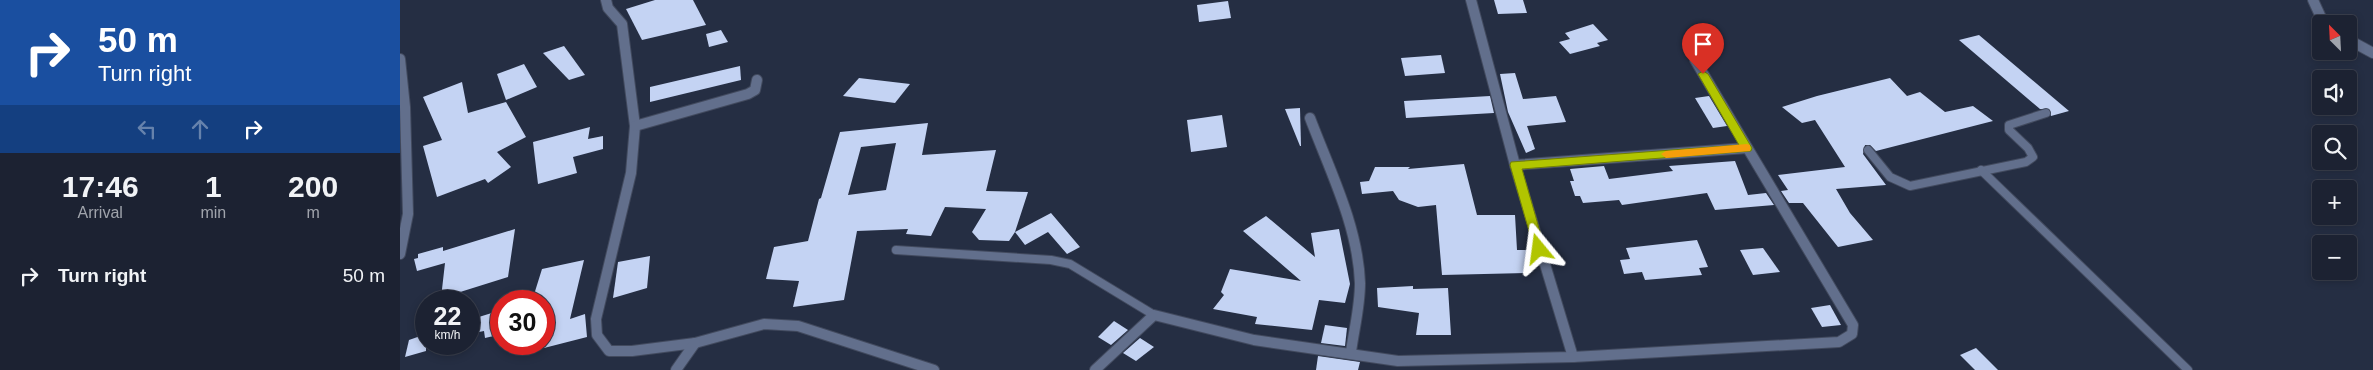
<!DOCTYPE html>
<meta charset="utf-8">
<style>
:root{--surface:#1c2232;--page:#292f3e;--text:#f1f3f6;--muted:#a0a4ac;--line:#3a3f4d}
body{margin:0;font-family:Helvetica,sans-serif;background:var(--page);color:var(--text);height:100vh;display:flex;flex-direction:column;font-size:19px;white-space:nowrap}
*{box-sizing:border-box;margin:0}
p{font-size:16px;color:var(--muted)}
.icon{flex:none;width:28px;height:28px;fill:none;stroke:currentColor;stroke-width:2;stroke-linecap:round;stroke-linejoin:round}
.map{position:relative;flex:1;overflow:hidden}
.sheet{display:flex;flex-direction:column;background:var(--surface);width:400px}
.sheet>*{flex:none}
.guide{background:#1a4fa0;color:#fff;overflow:hidden}
.needle{width:32px;rotate:336deg}
.tools{position:absolute;left:1912px;top:15px;display:grid;gap:10px}
.tools a{display:grid;place-items:center;width:45px;height:45px;border-radius:5px;background:var(--surface);box-shadow:0 2px 8px #0003,0 0 0 1px var(--line);font-size:25px}
.speed{position:absolute;left:15px;top:290px;display:flex;gap:10px;font-size:25px;font-weight:700;text-align:center}
.speed>*{display:grid;place-content:center;width:65px;height:65px;border-radius:50%;background:var(--surface);box-shadow:0 2px 8px #0003,0 0 0 1px var(--line);line-height:1}
.speed small{font-size:12px;font-weight:400}
.speed .limit{border:8px solid #d22;background:#fff;color:#111}
.pin{position:absolute;display:grid;place-items:center;width:42px;height:42px;color:#fff;margin:-51px -21px;border-radius:50% 50% 50% 0;rotate:-45deg;box-shadow:0 0 5px #0007}
.pin .icon{rotate:45deg}
.me{position:absolute;width:55px;margin:-28px;rotate:344deg;stroke-linejoin:round;filter:drop-shadow(0 0 4px #0008)}
.turn{display:flex;align-items:center;gap:18px;height:105px;padding:0 15px;font-size:22px}
.turn .icon{width:65px;height:65px;stroke-width:2.5}
.turn b{display:block;font-size:35px;line-height:42px}
.lanes{display:flex;align-items:center;height:48px;padding:0 15px;background:#0003;justify-content:center;gap:25px;direction:ltr}
.lanes .off{opacity:.35}
.eta{display:flex;justify-content:space-evenly;align-items:center;height:85px;text-align:center}
.eta b{font-size:30px;font-weight:800;line-height:35px}
ul{padding:0;list-style:none}
li{display:flex;align-items:center;gap:15px;height:75px;padding:0 15px}
li div{flex:1}
li b{display:block;font-size:19px}
li em{font-style:normal}
main{display:flex;flex:1;min-height:0}
.map>svg:first-child{display:block}
</style>
<main>
<section class="sheet">
<div class="guide">
<div class="turn"><svg class="icon" aria-label="right" viewBox="0 0 24 24"><path d="M7 20v-9h11M14 6l5 5-5 5"/></svg><div><b>50 m</b>Turn right</div></div>
<div class="lanes"><svg class="icon off" aria-label="left" viewBox="0 0 24 24"><path d="M17 20v-9H6M10 6l-5 5 5 5"/></svg><svg class="icon off" aria-label="ahead" viewBox="0 0 24 24"><path d="M12 20V5M6 11l6-6 6 6"/></svg><svg class="icon" aria-label="right" viewBox="0 0 24 24"><path d="M7 20v-9h11M14 6l5 5-5 5"/></svg></div>
</div>
<div class="eta">
<div><b>17:46</b><p>Arrival</p></div>
<div><b>1</b><p>min</p></div>
<div><b>200</b><p>m</p></div>
</div>
<ul>
<li><svg class="icon" aria-label="right" viewBox="0 0 24 24"><path d="M7 20v-9h11M14 6l5 5-5 5"/></svg><div><b>Turn right</b></div><em>50 m</em></li>
</ul>
</section>
<div class="map">
<svg width="1973" height="370" viewBox="0 0 1973 370">
<rect width="100%" height="100%" fill="#252e43"/>
<g fill="#c4d3f3" fill-rule="evenodd">
<polygon points="255,0 293,0 306,25 242,40 226,9"/>
<polygon points="1094,0 1123,0 1127,13 1098,14"/>
<polygon points="828,1 831,18 799,22 797,5"/>
<polygon points="1193,24 1208,40 1197,43 1200,46 1170,54 1159,42 1170,39 1165,33"/>
<polygon points="321,30 328,42 309,47 306,34"/>
<polygon points="1579,35 1669,111 1651,116 1649,109 1640,109 1559,40"/>
<polygon points="164,46 185,75 169,80 143,53"/>
<polygon points="1041,55 1045,73 1005,76 1001,58"/>
<polygon points="124,64 137,87 106,100 97,74"/>
<polygon points="340,66 341,80 250,102 250,87"/>
<polygon points="1115,73 1123,99 1156,96 1166,122 1127,126 1135,149 1126,153 1108,112 1100,74"/>
<polygon points="459,78 510,84 495,103 443,96"/>
<polygon points="1490,78 1507,96 1520,92 1545,112 1573,106 1593,121 1476,151 1470,145 1465,145 1463,154 1486,185 1436,189 1450,213 1473,240 1438,247 1403,203 1389,203 1381,191 1388,190 1378,175 1445,167 1415,120 1402,123 1382,107 1417,96"/>
<polygon points="62,82 68,113 106,102 126,137 97,152 111,167 88,183 85,179 37,197 23,146 42,140 23,97"/>
<polygon points="1090,96 1094,113 1006,118 1004,101"/>
<polygon points="1309,96 1327,126 1313,128 1295,98"/>
<polygon points="900,108 901,146 900,146 885,109"/>
<polygon points="822,115 827,147 791,152 787,120"/>
<path d="M528,123L522,155L596,150L586,191L628,192L615,232L609,241L579,240L572,232L586,209L545,207L531,236L506,234L508,229L457,231L444,300L393,307L399,281L366,279L374,247L408,241L419,199L421,198L440,132ZM496,143L486,190L448,195L461,147Z"/>
<polygon points="190,127 188,139 203,136 203,149 173,157 177,173 138,184 133,142"/>
<polygon points="1335,161 1348,195 1366,193 1374,205 1315,210 1307,193 1222,205 1219,200 1183,203 1180,196 1175,196 1170,181 1174,181 1170,169 1204,166 1209,179 1273,171 1269,166"/>
<polygon points="1064,164 1077,215 1115,215 1117,250 1127,250 1131,273 1042,275 1036,205 1018,207 999,200 993,191 962,194 960,182 969,181 975,167 1010,167 1008,169"/>
<polygon points="651,213 680,247 667,254 648,232 625,245 615,232"/>
<polygon points="866,216 915,257 911,233 939,229 950,284 945,303 919,300 912,330 855,324 857,317 813,309 824,295 821,292 830,269 901,281 843,231"/>
<polygon points="115,229 108,277 41,298 45,263 17,271 14,259 18,258 18,254 43,247 43,251"/>
<polygon points="1297,240 1308,267 1299,268 1302,275 1245,280 1242,272 1224,274 1220,260 1230,259 1226,248"/>
<polygon points="1363,248 1380,272 1353,275 1340,250"/>
<polygon points="250,256 247,288 213,298 218,262"/>
<polygon points="184,260 170,319 185,314 187,337 144,348 144,301 132,301 142,269"/>
<polygon points="1013,286 1013,289 1048,288 1051,335 1016,335 1019,313 978,307 977,288"/>
<polygon points="1430,305 1441,325 1422,327 1411,308"/>
<polygon points="95,312 98,335 85,338 84,331 69,334 69,320"/>
<polygon points="714,321 728,330 711,345 698,337"/>
<polygon points="925,325 947,328 945,346 921,343"/>
<polygon points="26,334 26,351 5,357 9,340"/>
<polygon points="740,338 754,347 736,361 723,353"/>
<polygon points="1576,348 1598,370 1575,370 1560,355"/>
<polygon points="918,356 960,362 958,370 916,370"/>
</g>
<g fill="none" stroke-linecap="round" stroke-linejoin="round">
<defs>
<g id="service">
<polyline points="1468,150 1490,177 1510,186 1626,162 1633,157 1628,148 1609,130 1609,125 1646,113"/>
<polyline points="1581,170 1788,370"/>
<polyline points="496,250 651,260 670,264 754,315"/>
</g>
<g id="minor">
<polyline points="206,0 208,8 222,24 235,126 231,173 196,319 197,335 209,351 232,351 295,343 364,324 398,326 534,370"/>
<polyline points="1071,0 1115,165 1173,357"/>
<polyline points="1913,0 1924,24"/>
<polyline points="1949,40 1973,53"/>
<polyline points="0,59 5,107 8,214 0,254"/>
<path d="M910,118C930,171 958,226 960,283C960,307 954,329 951,352"/>
<polyline points="235,126 348,94 355,90 357,80"/>
<polyline points="1115,165 1347,148"/>
<polyline points="276,370 295,343"/>
<polyline points="695,370 754,315 854,340 998,361 1173,357 1439,342 1452,334 1453,325 1295,60"/>
</g>
</defs>
<use href="#service" stroke="#424a5e" stroke-width="10"/>
<use href="#minor" stroke="#424a5e" stroke-width="12"/>
<use href="#service" stroke="#626f8c" stroke-width="8"/>
<use href="#minor" stroke="#626f8c" stroke-width="10"/>
</g>
<polygon fill="#b1c500" stroke="#738000" points="1303,71 1308,74 1352,148 1351,151 1122,169 1145,249 1144,252 1135,252 1110,165 1111,162 1339,145 1298,74"/>
<polygon fill="#f59e0b" points="1347,144 1350,145 1350,151 1266,158 1261,154 1266,151"/>
</svg>
<div class="tools">
<a><svg class="needle" viewBox="-14 -14 28 28"><path d="M0-13l5 13h-10z" fill="#e53935"/><path d="M0 13l5-13h-10z" fill="#a0a4ac"/></svg></a>
<a><svg class="icon" aria-label="sound" viewBox="0 0 24 24"><path d="M4 9h4l5-4v14l-5-4H4zM17 9q2 3 0 6"/></svg></a>
<a><svg class="icon" aria-label="search" viewBox="0 0 24 24"><circle cx="10" cy="10" r="6"/><path d="M15 15l6 6"/></svg></a>
<a>+</a>
<a>−</a>
</div>
<div class="speed"><div>22<small>km/h</small></div><div class="limit">30</div></div>
<div class="pin" style="left:1303px;top:74px;background:#d93025"><svg class="icon" aria-label="arrive" viewBox="0 0 24 24"><path d="M6 21V4h12l-3 4 3 4H6"/></svg></div>
<svg class="me" style="left:1139px;top:249px" viewBox="-20 -20 40 40"><path d="M0-17L14 15 0 8-14 15z" fill="#b1c500" stroke="#fff" stroke-width="4"/></svg>
</div>
</main>
